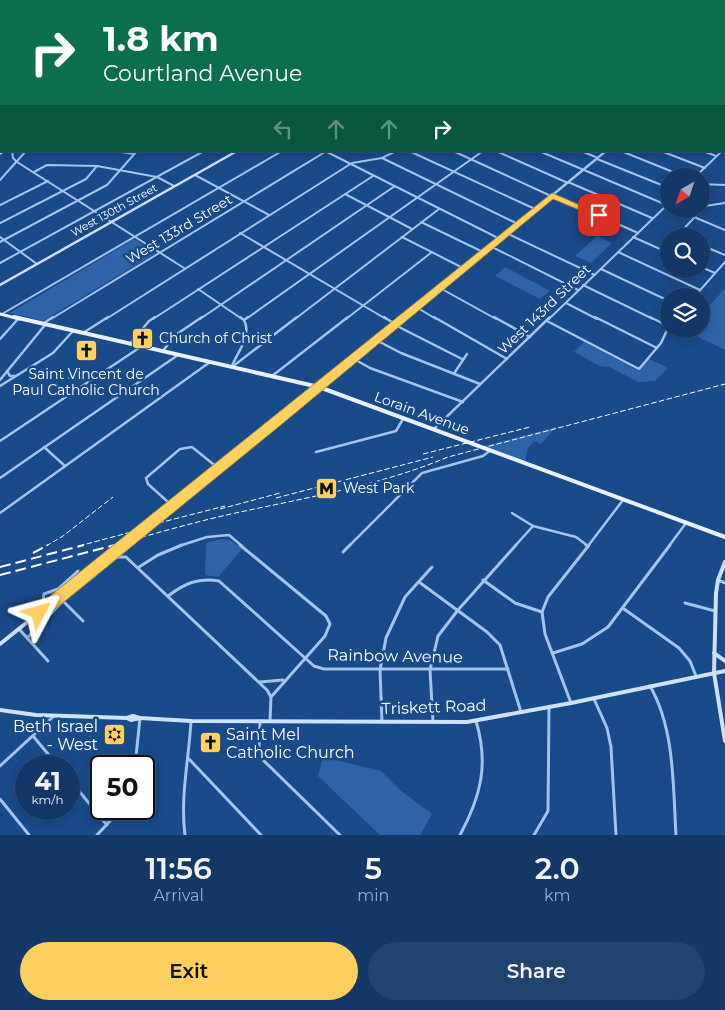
<!DOCTYPE html>
<style>
:root{--surface:#133867;--page:#204370;--text:#f1f3f6;--muted:#9dacc0;--line:#32527b;--accent:#ffd05e}
body{margin:0;font-family:Montserrat,sans-serif;background:var(--page);color:var(--text);height:100vh;display:flex;flex-direction:column;font-size:19px;white-space:nowrap}
*{box-sizing:border-box;margin:0}
p{font-size:16px;color:var(--muted)}
.icon{flex:none;width:28px;height:28px;fill:none;stroke:currentColor;stroke-width:2;stroke-linecap:round;stroke-linejoin:round}
.map{position:relative;height:835px;overflow:hidden}
.drawer{display:flex;flex-direction:column;background:var(--surface);flex:1}
.drawer>*{flex:none}
.top-card{position:absolute;left:0px;top:0px;width:725px;height:152px;box-shadow:0 2px 8px #0003,0 0 0 1px var(--line);background:#0b6e4f;color:#fff;overflow:hidden}
.needle{width:32px;rotate:220deg}
.buttons{position:absolute;left:660px;top:168px;display:grid;gap:10px}
.buttons a{display:grid;place-items:center;width:50px;height:50px;border-radius:50%;background:var(--surface);box-shadow:0 2px 8px #0003,0 0 0 1px var(--line);font-size:25px}
.speed{position:absolute;left:15px;top:755px;display:flex;gap:10px;font-size:25px;font-weight:700;text-align:center}
.speed>*{display:grid;place-content:center;width:65px;height:65px;border-radius:50%;background:var(--surface);box-shadow:0 2px 8px #0003,0 0 0 1px var(--line);line-height:1}
.speed small{font-size:12px;font-weight:400}
.speed .limit{border:2px solid #111;border-radius:8px;background:#fff;color:#111}
.pin{position:absolute;display:grid;place-items:center;width:42px;height:42px;color:#fff;margin:-21px;border-radius:10px;box-shadow:0 2px 8px #0006}
.me{position:absolute;width:55px;margin:-28px;rotate:51deg;stroke-linejoin:round;filter:drop-shadow(0 0 4px #0008)}
.turn{display:flex;align-items:center;gap:18px;height:105px;padding:0 20px;font-size:22px}
.turn .icon{width:65px;height:65px;stroke-width:2.5}
.turn b{display:block;font-size:35px;line-height:42px}
.lanes{display:flex;align-items:center;height:48px;padding:0 20px;background:#0003;justify-content:center;gap:25px;direction:ltr}
.lanes .off{opacity:.35}
.eta{display:flex;justify-content:space-evenly;align-items:center;height:85px;text-align:center}
.eta b{font-size:30px;font-weight:600;line-height:35px}
.primary-button{display:flex;gap:10px;margin-top:auto;padding:10px 20px}
.primary-button a{flex:1;height:58px;border-radius:30px;background:var(--accent);color:#111;font-size:20px;font-weight:600;line-height:58px;text-align:center}
.primary-button a+a{background:var(--page);color:var(--text)}
.map>svg:first-child{display:block}
</style>
<div class="map">
<svg width="725" height="835" viewBox="0 0 725 835">
<rect width="100%" height="100%" fill="#194a89"/>
<g fill="#2c64a7">
<polygon points="597,236 612,243 591,263 575,256"/>
<polygon points="134,239 156,253 43,321 10,313"/>
<polygon points="505,267 550,291 540,299 495,276"/>
<polygon points="725,288 725,350 688,332 691,329 701,329 701,316"/>
<polygon points="584,342 639,371 649,359 668,368 655,381 638,382 609,367 600,366 574,352"/>
<polygon points="556,427 541,444 534,441 528,448 525,462 484,446"/>
<polygon points="221,539 230,540 242,549 218,577 205,575 206,543"/>
<polygon points="323,757 381,771 400,790 432,814 420,835 380,835 318,776"/>
</g>
<g fill="none" stroke-linecap="round" stroke-linejoin="round">
<polyline stroke="#95bfef" stroke-width="1" points="95,1 98,0"/>
<polyline stroke="#a2c4ed" stroke-width="2" points="69,378 74,375"/>
<g stroke="#a2c4ed" stroke-width="1">
<polyline points="133,0 136,1"/>
<polyline points="231,0 234,1"/>
<polyline points="262,0 265,1"/>
<polyline points="293,0 296,1"/>
<polyline points="342,0 345,1"/>
<polyline points="373,0 376,1"/>
<polyline points="403,0 406,1"/>
<polyline points="433,0 436,1"/>
<polyline points="532,0 536,1"/>
<polyline points="614,0 618,1"/>
<polyline points="687,0 691,1"/>
<polyline points="0,1 43,0"/>
<polyline points="308,1 311,0"/>
<polyline points="336,1 339,0"/>
<polyline points="639,1 641,0"/>
<polyline points="0,28 1,26"/>
</g>
<g stroke="#a2c4ed" stroke-width="2">
<polyline points="12,151 13,158 17,162 184,268"/>
<polyline points="115,151 134,154"/>
<polyline points="325,151 500,239"/>
<polyline points="409,151 535,209"/>
<polyline points="453,151 551,196"/>
<polyline points="496,151 568,183"/>
<polyline points="539,151 669,206"/>
<polyline points="581,151 598,158"/>
<polyline points="621,151 683,176"/>
<polyline points="661,151 705,168"/>
<polyline points="703,151 716,156"/>
<polyline points="0,154 5,151"/>
<polyline points="382,158 518,224"/>
<polyline points="597,159 669,188"/>
<polyline points="34,172 47,165 97,166 157,177 174,186"/>
<polyline points="195,175 269,215"/>
<polyline points="696,176 722,151"/>
<polyline points="0,180 26,151"/>
<polyline points="568,182 652,218"/>
<polyline points="701,184 725,185"/>
<polyline points="345,194 412,229"/>
<polyline points="553,195 638,233"/>
<polyline points="0,205 48,181"/>
<polyline points="675,209 725,230"/>
<polyline points="421,222 483,252"/>
<polyline points="0,223 86,179 97,166"/>
<polyline points="240,233 386,319"/>
<polyline points="506,233 595,275"/>
<polyline points="681,236 678,235 705,206 725,203"/>
<polyline points="0,237 37,264"/>
<polyline points="402,237 463,268"/>
<polyline points="633,237 669,253"/>
<polyline points="0,242 107,185 137,151"/>
<polyline points="701,245 725,255"/>
<polyline points="490,246 578,290"/>
<polyline points="618,252 700,290"/>
<polyline points="0,263 204,151"/>
<polyline points="701,267 715,273"/>
<polyline points="601,269 669,301"/>
<polyline points="583,285 653,319"/>
<polyline points="440,288 496,319"/>
<polyline points="198,289 242,319"/>
<polyline points="695,296 725,262"/>
<polyline points="566,303 597,319"/>
<polyline points="416,307 436,319"/>
<polyline points="2,314 282,151"/>
<polyline points="51,319 325,152"/>
<polyline points="106,319 352,163 382,158 396,151"/>
<polyline points="153,319 373,176"/>
<polyline points="200,319 395,186"/>
<polyline points="246,319 483,151"/>
<polyline points="295,319 439,209"/>
<polyline points="346,319 432,252"/>
<polyline points="549,319 669,203"/>
</g>
<g stroke="#a2c4ed" stroke-width="2.5">
<polyline points="384,317 395,324"/>
<polyline points="434,317 507,359"/>
<polyline points="494,317 530,337"/>
<polyline points="595,317 657,348"/>
<polyline points="650,317 668,326"/>
<polyline points="244,320 248,317"/>
<polyline points="547,321 639,369 661,343 669,326"/>
<polyline points="44,323 53,317"/>
<polyline points="395,325 462,359"/>
<polyline points="83,333 108,317"/>
<polyline points="0,339 19,318"/>
<polyline points="376,340 401,353 480,384"/>
<polyline points="130,344 149,321 155,317"/>
<polyline points="163,351 174,336 202,317"/>
<polyline points="354,359 370,368 463,402"/>
<path d="M232,366C238,351 252,336 244,320L240,317"/>
<polyline points="232,367 297,317"/>
<polyline points="7,371 10,376 15,376"/>
<polyline points="455,372 467,354"/>
<polyline points="272,376 348,317"/>
<polyline points="0,380 45,325"/>
<polyline points="0,386 53,353 73,331"/>
<polyline points="434,429 550,317"/>
<polyline points="0,441 142,346"/>
<polyline points="44,447 65,466"/>
<polyline points="316,452 396,431 403,419"/>
<polyline points="0,478 178,355"/>
<polyline points="168,502 148,484 146,478 180,449 192,447 218,468"/>
<polyline points="0,513 210,362"/>
<polyline points="512,513 533,526 576,537 588,546"/>
<polyline points="179,546 207,537 229,535 242,546"/>
<polyline points="349,546 422,473 483,456 491,450"/>
<polyline points="515,546 533,526"/>
<polyline points="588,546 623,500"/>
<polyline points="669,546 686,523"/>
</g>
<g stroke="#a2c4ed" stroke-width="3">
<polyline points="240,545 326,616 330,624 325,636 271,697"/>
<polyline points="586,545 588,546"/>
<polyline points="343,552 350,545"/>
<polyline points="139,567 158,555 182,545"/>
<polyline points="483,580 515,603 542,612"/>
<polyline points="718,580 725,583"/>
<polyline points="419,582 487,632 500,645 521,712"/>
<path d="M168,596C184,584 198,577 219,581L314,666L324,669H508"/>
<polyline points="63,601 83,621"/>
<polyline points="685,603 715,611"/>
<polyline points="47,607 43,601 44,594 58,589 78,571"/>
<polyline points="624,609 679,648 690,661 696,676"/>
<polyline points="542,612 548,597 589,545"/>
<polyline points="542,612 545,634 571,703"/>
<polyline points="19,629 48,661"/>
<polyline points="27,638 63,601 117,557 126,557 267,690 271,697 270,721"/>
<polyline points="553,653 582,644 608,627 670,545"/>
<polyline points="260,682 283,680"/>
<path d="M650,686C675,729 673,787 676,835"/>
<polyline points="594,699 607,728 611,747 616,835"/>
<polyline points="260,721 259,748 263,760 340,835"/>
<polyline points="382,722 380,670 386,638 405,597 432,567"/>
<polyline points="433,722 430,670 438,636 458,610 516,545"/>
<polyline points="33,736 58,766"/>
<polyline points="189,759 261,835"/>
<polyline points="0,766 54,716"/>
<polyline points="135,766 140,718"/>
<polyline points="69,779 107,825"/>
<polyline points="0,799 29,835"/>
<polyline points="97,835 121,809"/>
<path d="M185,835C180,797 189,759 191,721"/>
<path d="M460,835C481,796 489,764 476,721"/>
<polyline points="534,835 548,811 549,708"/>
</g>
<polyline stroke="#a2c4ed" stroke-width="2.5" points="402,319 606,151"/>
<polyline stroke="#a2c4ed" stroke-width="3" points="319,387 404,317"/>
<polyline stroke="#cfe1f9" stroke-width="2" points="504,1 506,0"/>
<polyline stroke="#cfe1f9" stroke-width="2.5" points="0,285 237,151"/>
<polyline stroke="#cfe1f9" stroke-width="3" points="180,499 319,387"/>
<g stroke="#cfe1f9" stroke-width="4">
<polyline points="725,562 718,580 716,593 714,673 725,741"/>
<polyline points="0,644 117,550"/>
<polyline points="714,653 725,661"/>
<polyline points="0,710 36,715 127,718 131,720 140,718"/>
<polyline points="127,718 133,716 140,718 191,721 467,722 571,703 725,671"/>
</g>
<polyline stroke="#e8f1ff" stroke-width="3" points="0,314 20,319"/>
<polyline stroke="#e8f1ff" stroke-width="4" points="14,317 319,387 725,537"/>
<g stroke="#fff" stroke-width="2.5">
<polyline points="105,0 108,1"/>
<polyline points="113,0 117,1"/>
</g>
<g stroke="#fff" stroke-width="1" stroke-dasharray="5.5 2.5" stroke-linecap="butt">
<polyline points="423,454 530,427"/>
<polyline points="276,498 433,457"/>
<polyline points="220,509 280,493"/>
<polyline points="143,527 225,506"/>
<polyline points="46,546 63,536 113,497"/>
<polyline points="79,546 150,527"/>
<path d="M110,546C150,535 191,523 231,514C304,498 379,486 448,457L725,384"/>
</g>
<g stroke="#fff" stroke-width="2" stroke-dasharray="11 5" stroke-linecap="butt">
<polyline points="33,553 48,545"/>
<polyline points="0,567 84,545"/>
<polyline points="0,575 115,545"/>
</g>
<polyline stroke="#cfe1f9" stroke-width="3" points="122,546 180,499"/>
<polyline stroke="#cfe1f9" stroke-width="4" points="117,550 124,545"/>
</g>
<polygon fill="#ffd05e" stroke="#a6873d" points="552,193 603,215 602,217 596,217 553,199 282,424 44,618 39,619 35,618 32,613 35,608"/>
<defs>
<symbol id="church-square" viewBox="-11 -11 22 22"><rect x="-9" y="-9" width="18" height="18" rx="4" fill="#ffd05e" stroke="#194a89"/><path d="M-1.2-6h2.4v3.5h3.3v2.4h-3.3V6h-2.4V-.1h-3.3v-2.4h3.3Z" fill="#111"/></symbol>
<symbol id="metro-square" viewBox="-11 -11 22 22"><rect x="-9" y="-9" width="18" height="18" rx="4" fill="#ffd05e" stroke="#194a89"/><path d="M-5.5 5V-5H-3L0 0L3-5H5.5V5H3V-.5L0 4L-3-.5V5Z" fill="#111"/></symbol>
<symbol id="synagogue-square" viewBox="-11 -11 22 22"><rect x="-9" y="-9" width="18" height="18" rx="4" fill="#ffd05e" stroke="#194a89"/><path d="M0-6.5L5.6 3.2H-5.6ZM0 6.5L5.6-3.2H-5.6Z" fill="#111"/></symbol>
</defs>
<g fill-rule="evenodd">
<use href="#church-square" x="130" y="326" width="25" height="25"/>
<use href="#church-square" x="74" y="338" width="25" height="25"/>
<use href="#metro-square" x="314" y="476" width="25" height="25"/>
<use href="#synagogue-square" x="102" y="722" width="25" height="25"/>
<use href="#church-square" x="198" y="730" width="25" height="25"/>
</g>
<g text-anchor="middle" dominant-baseline="central" stroke-width="5" stroke-linejoin="round" paint-order="stroke">
<g font-size="11" fill="#fff" stroke="#194a89">
<text transform="translate(114 210) rotate(-29)">West 130th Street</text>
</g>
<g font-size="14" fill="#fff" stroke="#194a89">
<text transform="translate(179 229) rotate(-31)">West 133rd Street</text>
<text transform="translate(544 309) rotate(-44)">West 143rd Street</text>
<text transform="translate(422 413) rotate(20)">Lorain Avenue</text>
</g>
<g font-size="14" fill="#fff" stroke="#194a89" text-anchor="start">
<text x="159" y="338">Church of Christ</text>
<text x="86" y="374" text-anchor="middle">Saint Vincent de<tspan x="86" dy="16">Paul Catholic Church</tspan></text>
<text x="343" y="488">West Park</text>
</g>
<g font-size="16" fill="#fff" stroke="#194a89">
<text transform="translate(395 656) rotate(1)">Rainbow Avenue</text>
<text transform="translate(434 707) rotate(-2)">Triskett Road</text>
</g>
<g font-size="16" fill="#fff" stroke="#194a89" text-anchor="end">
<text x="98" y="726">Beth Israel<tspan x="98" dy="18">- West</tspan></text>
<text x="226" y="734" text-anchor="start">Saint Mel<tspan x="226" dy="18">Catholic Church</tspan></text>
</g>
</g>
</svg>
<div class="buttons">
<a><svg class="needle" viewBox="-14 -14 28 28"><path d="M0-13l5 13h-10z" fill="#e53935"/><path d="M0 13l5-13h-10z" fill="#9dacc0"/></svg></a>
<a><svg class="icon" aria-label="search" viewBox="0 0 24 24"><circle cx="10" cy="10" r="6"/><path d="M15 15l6 6"/></svg></a>
<a><svg class="icon" aria-label="layers" viewBox="0 0 24 24"><path d="M12 4l9 5-9 5-9-5zM3 14l9 5 9-5"/></svg></a>
</div>
<div class="speed"><div>41<small>km/h</small></div><div class="limit">50</div></div>
<div class="pin" style="left:599px;top:215px;background:#d93025"><svg class="icon" aria-label="arrive" viewBox="0 0 24 24"><path d="M6 21V4h12l-3 4 3 4H6"/></svg></div>
<svg class="me" style="left:39px;top:613px" viewBox="-20 -20 40 40"><path d="M0-17L14 15 0 8-14 15z" fill="#ffd05e" stroke="#fff" stroke-width="4"/></svg>
<div class="top-card">
<div class="turn"><svg class="icon" aria-label="right" viewBox="0 0 24 24"><path d="M7 20v-9h11M14 6l5 5-5 5"/></svg><div><b>1.8 km</b>Courtland Avenue</div></div>
<div class="lanes"><svg class="icon off" aria-label="left" viewBox="0 0 24 24"><path d="M17 20v-9H6M10 6l-5 5 5 5"/></svg><svg class="icon off" aria-label="ahead" viewBox="0 0 24 24"><path d="M12 20V5M6 11l6-6 6 6"/></svg><svg class="icon off" aria-label="ahead" viewBox="0 0 24 24"><path d="M12 20V5M6 11l6-6 6 6"/></svg><svg class="icon" aria-label="right" viewBox="0 0 24 24"><path d="M7 20v-9h11M14 6l5 5-5 5"/></svg></div>
</div>
</div>
<section class="drawer">
<div class="eta">
<div><b>11:56</b><p>Arrival</p></div>
<div><b>5</b><p>min</p></div>
<div><b>2.0</b><p>km</p></div>
</div>
<div class="primary-button"><a>Exit</a><a>Share</a></div>
</section>
